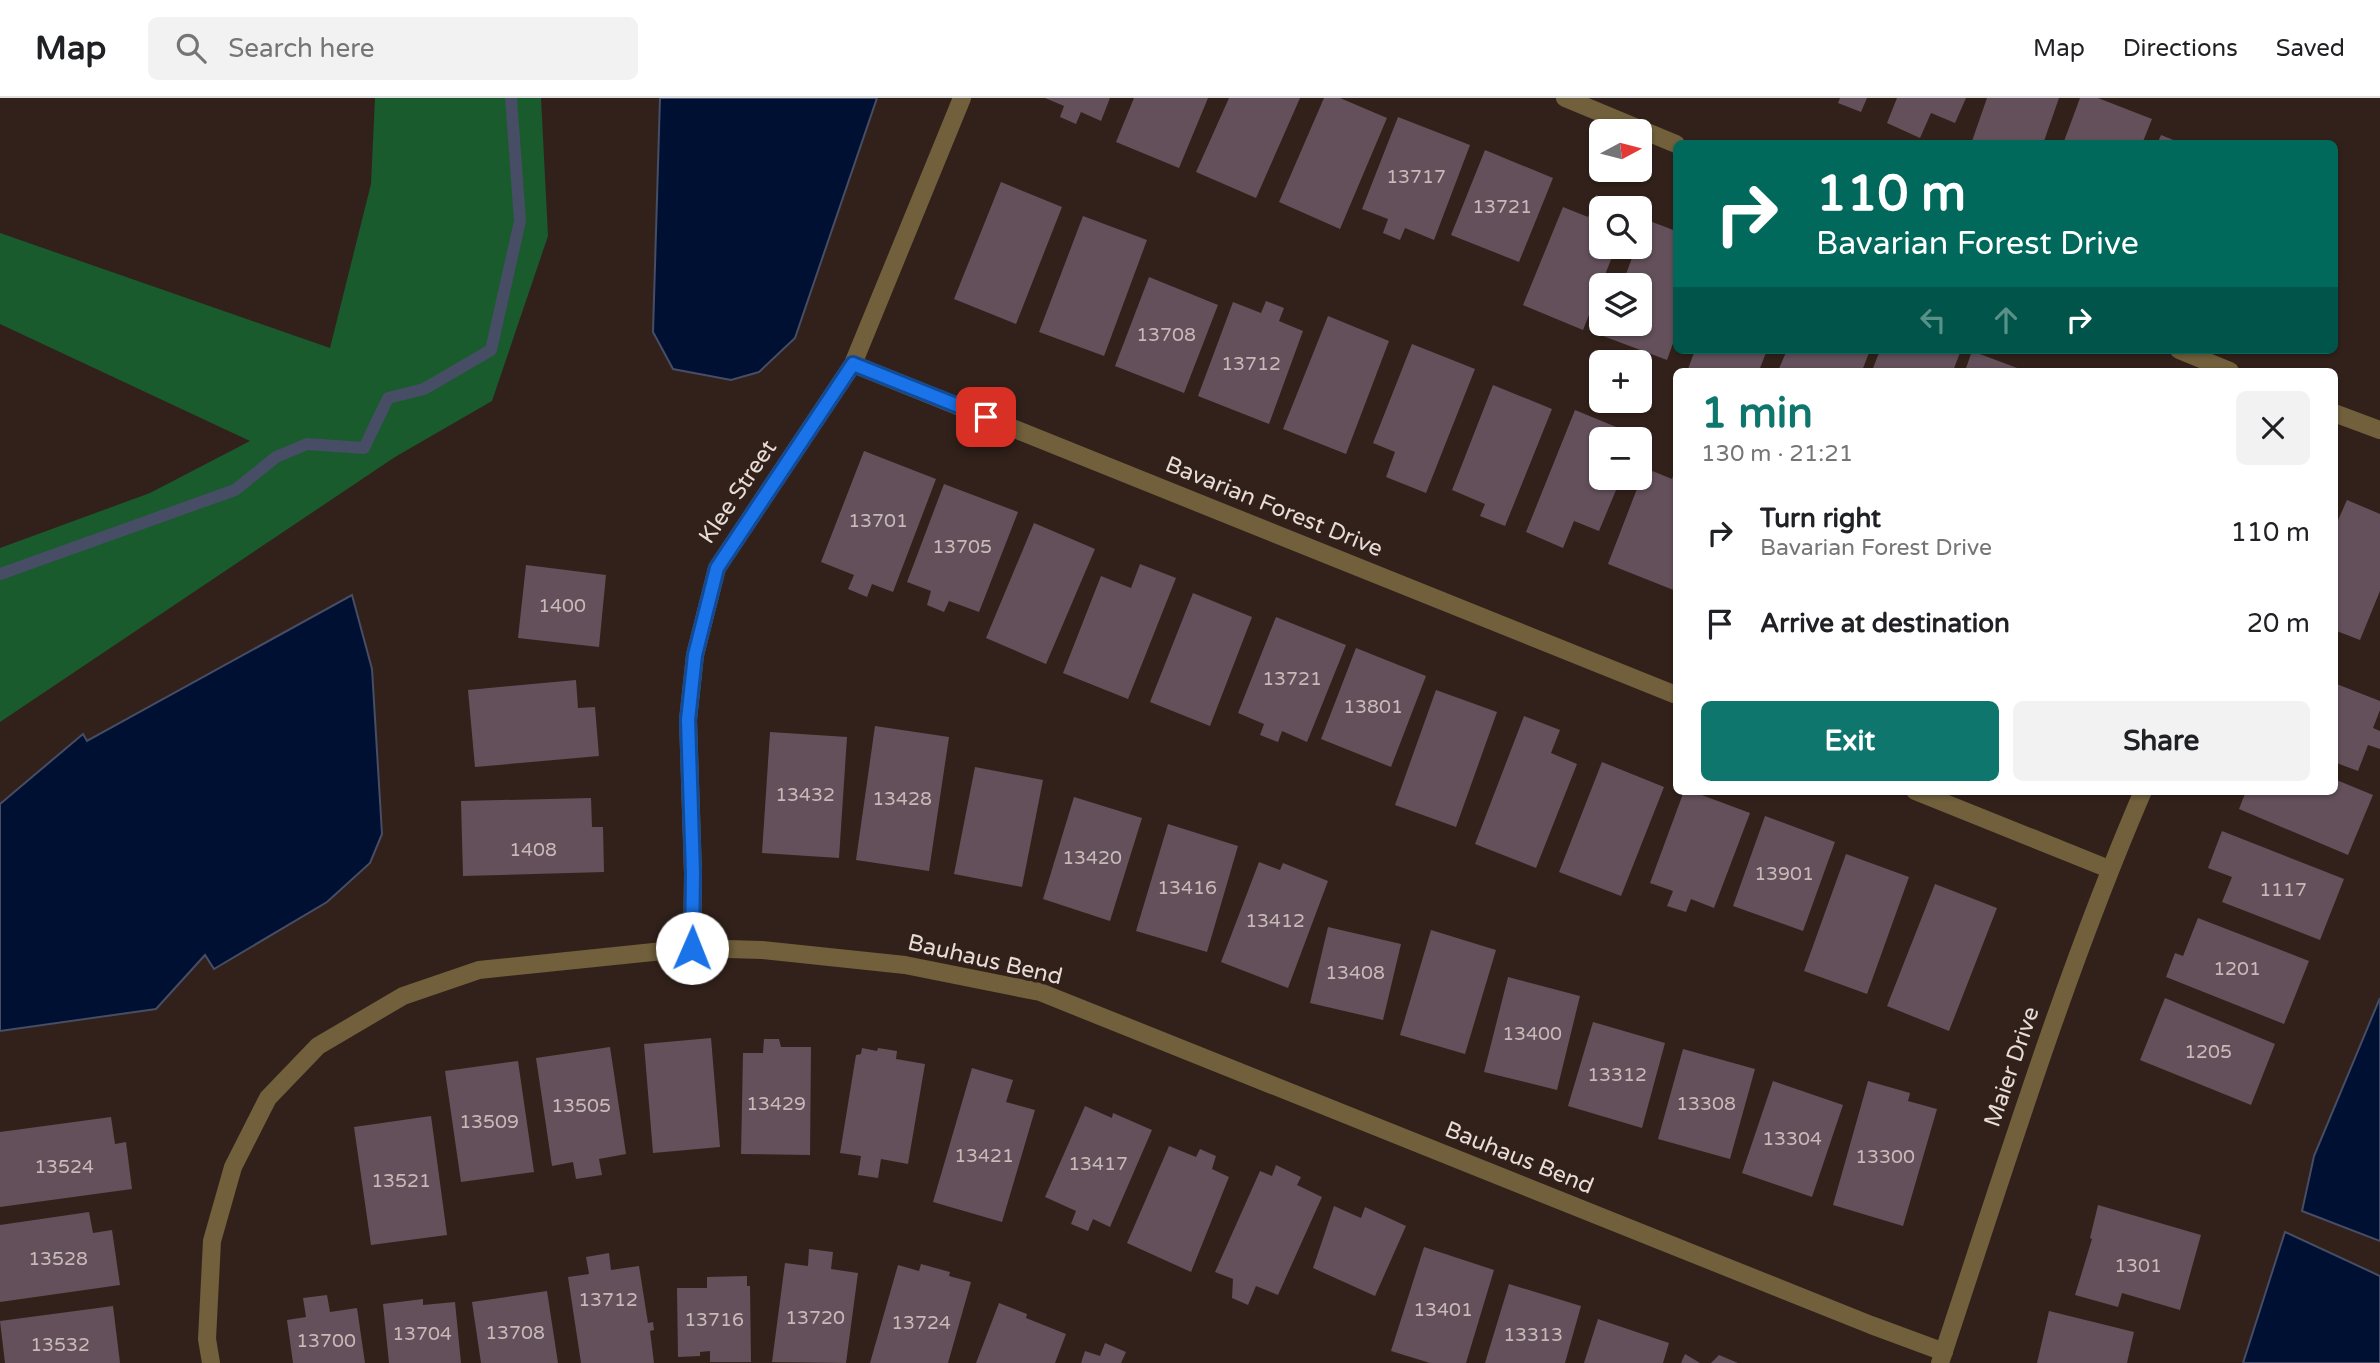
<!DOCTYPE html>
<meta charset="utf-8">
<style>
:root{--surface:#fff;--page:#f2f2f2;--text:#202124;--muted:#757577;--line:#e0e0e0;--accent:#0f766e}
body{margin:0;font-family:"Varela Round",sans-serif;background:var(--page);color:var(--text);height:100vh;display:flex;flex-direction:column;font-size:26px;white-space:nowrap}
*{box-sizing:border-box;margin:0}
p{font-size:23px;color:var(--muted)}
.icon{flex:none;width:38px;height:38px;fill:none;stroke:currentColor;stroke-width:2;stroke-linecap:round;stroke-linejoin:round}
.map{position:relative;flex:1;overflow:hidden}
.panel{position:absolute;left:1673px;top:270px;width:665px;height:427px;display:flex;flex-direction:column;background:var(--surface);border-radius:10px;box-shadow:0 2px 5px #0004}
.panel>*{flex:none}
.hud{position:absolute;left:1673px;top:42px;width:665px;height:214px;border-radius:10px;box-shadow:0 2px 5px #0004;background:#00695c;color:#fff;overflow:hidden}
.needle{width:46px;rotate:83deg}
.controls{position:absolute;left:1589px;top:21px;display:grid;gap:14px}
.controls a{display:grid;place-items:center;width:63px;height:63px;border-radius:10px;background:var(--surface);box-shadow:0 2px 5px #0004;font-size:35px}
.pin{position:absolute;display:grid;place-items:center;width:60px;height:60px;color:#fff;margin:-30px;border-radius:14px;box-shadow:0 4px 10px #0006}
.me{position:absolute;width:77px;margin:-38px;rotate:1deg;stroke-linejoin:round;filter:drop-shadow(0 0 5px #0008)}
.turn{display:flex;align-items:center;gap:24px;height:147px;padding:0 28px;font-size:32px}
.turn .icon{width:91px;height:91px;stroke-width:2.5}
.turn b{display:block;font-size:49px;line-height:60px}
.lanes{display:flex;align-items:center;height:66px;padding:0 28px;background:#0003;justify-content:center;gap:35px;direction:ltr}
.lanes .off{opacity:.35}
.round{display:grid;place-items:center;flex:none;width:74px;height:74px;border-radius:10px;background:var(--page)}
.head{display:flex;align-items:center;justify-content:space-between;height:119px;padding:0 28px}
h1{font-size:42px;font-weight:700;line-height:52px;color:var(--accent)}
.action{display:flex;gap:14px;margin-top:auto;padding:14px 28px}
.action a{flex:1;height:80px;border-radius:10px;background:var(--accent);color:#fff;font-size:28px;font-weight:700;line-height:80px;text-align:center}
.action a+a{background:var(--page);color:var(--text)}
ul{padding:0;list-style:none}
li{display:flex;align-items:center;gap:21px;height:91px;padding:0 28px}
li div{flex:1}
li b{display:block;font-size:26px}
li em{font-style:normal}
header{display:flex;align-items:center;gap:42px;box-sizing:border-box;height:98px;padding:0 35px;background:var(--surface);border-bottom:2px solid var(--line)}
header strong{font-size:33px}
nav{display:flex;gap:38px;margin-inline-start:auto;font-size:24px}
.search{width:490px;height:63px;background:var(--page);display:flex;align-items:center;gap:18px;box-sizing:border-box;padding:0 24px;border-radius:10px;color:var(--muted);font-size:26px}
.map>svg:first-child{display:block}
</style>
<header>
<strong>Map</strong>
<div class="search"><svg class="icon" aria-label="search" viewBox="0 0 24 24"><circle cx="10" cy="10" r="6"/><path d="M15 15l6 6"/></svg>Search here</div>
<nav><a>Map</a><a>Directions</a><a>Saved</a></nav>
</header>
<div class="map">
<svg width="2380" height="1265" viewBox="0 0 2380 1265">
<rect width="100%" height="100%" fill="#32211b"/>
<polygon fill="#195b2d" points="375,0 541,0 548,138 492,303 395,359 0,624 0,450 150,395 250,343 0,226 0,135 330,250 371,86"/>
<g fill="#001033" stroke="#464d64" stroke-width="2">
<polygon points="660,0 877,0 795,240 759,274 731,282 673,271 653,234"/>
<polygon points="352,497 372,571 382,736 370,765 327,804 214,871 205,857 156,911 0,933 0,706 83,636 87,643"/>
<polygon points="2380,900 2380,1143 2302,1113 2314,1058"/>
<polygon points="2285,1134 2380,1178 2380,1265 2243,1265"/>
</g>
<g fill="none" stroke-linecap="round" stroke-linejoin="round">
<polyline stroke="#464d64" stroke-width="12" points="0,476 235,392 276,359 307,346 364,350 388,300 424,291 491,252 520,123 511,0"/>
</g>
<g fill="#63505a">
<polygon points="1045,0 1110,0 1101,23 1081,14 1076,26 1060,19 1064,8"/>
<polygon points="1134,0 1208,0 1179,70 1116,44"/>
<polygon points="1229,0 1300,0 1256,100 1196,74"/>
<polygon points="1324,0 1340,0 1387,20 1340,131 1279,104"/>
<polygon points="1840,0 1867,0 1861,14 1838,5"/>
<polygon points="1897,0 1966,0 1955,25 1931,15 1920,40 1887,25"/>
<polygon points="1987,0 2059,0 2043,46 1971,46"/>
<polygon points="2080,0 2098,0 2152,21 2142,46 2063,46"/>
<polygon points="1398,19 1470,47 1434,142 1405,130 1400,142 1383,135 1388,121 1362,111"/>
<polygon points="2161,37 2181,45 2181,46 2157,46"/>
<polygon points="1485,52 1553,80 1519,164 1451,137"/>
<polygon points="1001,84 1062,109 1016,226 954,201"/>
<polygon points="1596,97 1629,110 1601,110 1601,149 1616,149 1583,232 1523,207 1563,109 1588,119"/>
<polygon points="1083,118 1147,142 1104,258 1039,234"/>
<polygon points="1647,122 1676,133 1676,237 1667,262 1603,238 1607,226 1640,226 1640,187 1622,187 1636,149 1640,149 1640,140"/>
<polygon points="1149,179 1218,207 1184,295 1115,268"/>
<polygon points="1266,203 1284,210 1279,223 1303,233 1269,326 1198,298 1233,204 1261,215"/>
<polygon points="1328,218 1389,243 1346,356 1283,331"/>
<polygon points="1412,246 1475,271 1426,395 1386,379 1395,354 1373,345"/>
<polygon points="1695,252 1767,252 1759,273 1694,273 1688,271"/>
<polygon points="1787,252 1870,252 1862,273 1778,273"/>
<polygon points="1880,252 1961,252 1953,273 1872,273"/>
<polygon points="1972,253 2025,273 1965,273"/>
<polygon points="1493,287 1552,311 1505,428 1480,418 1485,406 1452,392"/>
<polygon points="1575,312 1638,338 1636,341 1601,341 1601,380 1621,380 1599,433 1574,423 1563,450 1526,434"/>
<polygon points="864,353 936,381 893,494 872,486 867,499 848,491 854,477 821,464"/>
<polygon points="1645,370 1672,381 1676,370 1676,493 1608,466"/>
<polygon points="944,386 1018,414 979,514 949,503 944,514 927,507 931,493 907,484"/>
<polygon points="2347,402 2380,416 2380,493 2360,542 2334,532 2334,431"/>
<polygon points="1034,425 1095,451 1046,566 986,540"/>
<polygon points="1140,466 1176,480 1128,601 1063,575 1101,478 1131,490"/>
<polygon points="526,467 606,477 599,549 518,540"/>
<polygon points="1193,495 1252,519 1210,628 1150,604"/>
<polygon points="1276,519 1346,547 1307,644 1282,633 1278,644 1260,637 1264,626 1238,615"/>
<polygon points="1356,550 1426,578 1391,669 1321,641"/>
<polygon points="576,582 578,610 595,609 599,658 475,669 468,592"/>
<polygon points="2334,585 2380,603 2380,612 2373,630 2380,633 2380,651 2368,647 2358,673 2334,664"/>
<polygon points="1436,592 1497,614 1456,729 1395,707"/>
<polygon points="1524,618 1560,632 1551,655 1577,666 1536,770 1475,746"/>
<polygon points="875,628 949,639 929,773 856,762"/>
<polygon points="770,634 847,639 839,760 762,755"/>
<polygon points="1602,664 1664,689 1621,798 1559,774"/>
<polygon points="975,669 1043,682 1022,789 954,776"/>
<polygon points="2334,681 2373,697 2348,757 2239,711 2246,693 2334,693"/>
<polygon points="1684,693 1691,693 1750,715 1714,810 1691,801 1686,814 1667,808 1673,793 1650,785"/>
<polygon points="1074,699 1142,720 1110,823 1043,801"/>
<polygon points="591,700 592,729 603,729 604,774 463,778 461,703"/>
<polygon points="1765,718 1835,744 1803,833 1733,808"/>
<polygon points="1168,726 1238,748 1207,854 1136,833"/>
<polygon points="2222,733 2344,781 2320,842 2222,804 2232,779 2208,770"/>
<polygon points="1846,756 1909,779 1867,896 1804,873"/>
<polygon points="1259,764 1280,772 1283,765 1328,783 1288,890 1221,864"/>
<polygon points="1935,786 1997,810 1949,933 1887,908"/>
<polygon points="2198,820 2309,863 2284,926 2166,879 2175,855 2183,858"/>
<polygon points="1328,829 1401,846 1383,922 1310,905"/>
<polygon points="1431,832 1496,852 1465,956 1400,937"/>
<polygon points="1508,879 1580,898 1557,992 1484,974"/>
<polygon points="2165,900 2275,946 2251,1007 2140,962"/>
<polygon points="1593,924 1665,945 1642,1030 1568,1008"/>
<polygon points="711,940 720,1049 653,1055 644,946"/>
<polygon points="764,941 779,941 781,949 811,949 810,1057 741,1056 743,955 763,955"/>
<polygon points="610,949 626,1056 599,1061 602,1077 576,1081 573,1064 552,1068 536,960"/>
<polygon points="862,950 877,953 878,950 897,953 896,961 925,966 908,1066 881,1061 878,1080 858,1077 861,1058 840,1055 856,957 861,956"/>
<polygon points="1683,951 1755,971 1730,1061 1658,1041"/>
<polygon points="518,963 534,1074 461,1084 445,973"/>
<polygon points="972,970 1013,982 1006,1004 1035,1012 1002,1124 933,1104"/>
<polygon points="1773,983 1843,1007 1812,1099 1742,1075"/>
<polygon points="1868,983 1910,995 1908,1003 1937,1011 1903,1128 1833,1107"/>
<polygon points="1085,1008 1112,1020 1113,1015 1152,1032 1110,1129 1093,1121 1088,1133 1071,1126 1076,1113 1045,1099"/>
<polygon points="431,1018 447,1137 371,1147 354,1029"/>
<polygon points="111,1019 115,1046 126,1044 132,1091 0,1109 0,1034"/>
<polygon points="1169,1048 1196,1059 1200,1051 1216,1058 1212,1071 1229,1079 1191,1174 1127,1145"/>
<polygon points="1276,1067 1301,1079 1297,1087 1322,1099 1278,1197 1256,1188 1248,1207 1232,1200 1233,1181 1215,1174 1260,1073 1272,1078"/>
<polygon points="2098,1107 2201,1137 2180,1212 2122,1195 2118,1209 2075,1197 2092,1141 2090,1140"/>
<polygon points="1334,1108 1361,1120 1365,1109 1406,1128 1375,1198 1313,1170"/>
<polygon points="89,1114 93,1135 112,1132 120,1187 0,1204 0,1127"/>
<polygon points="1424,1149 1494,1172 1466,1265 1430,1265 1391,1253"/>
<polygon points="809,1151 833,1154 831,1171 858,1175 846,1265 772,1264 785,1165 808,1168"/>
<polygon points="609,1155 611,1172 639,1168 648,1225 653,1224 654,1232 650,1233 654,1265 581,1265 568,1179 589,1176 586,1159"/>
<polygon points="921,1166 950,1174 949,1178 971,1184 948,1265 870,1265 898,1167 919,1173"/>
<polygon points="747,1178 747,1188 750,1188 751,1264 710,1264 710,1253 700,1254 700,1258 678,1259 677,1190 707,1190 707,1179"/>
<polygon points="1509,1186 1581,1208 1565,1265 1485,1265"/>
<polygon points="547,1193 558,1265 481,1265 472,1204"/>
<polygon points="327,1197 330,1214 357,1210 365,1265 293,1265 287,1222 306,1219 303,1200"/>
<polygon points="423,1201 423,1207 455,1204 461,1265 389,1265 383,1206"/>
<polygon points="999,1205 1027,1216 1026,1220 1066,1236 1055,1265 976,1265"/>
<polygon points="113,1208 120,1265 5,1265 0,1223"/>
<polygon points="2049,1213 2134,1234 2127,1265 2037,1265"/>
<polygon points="1598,1221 1669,1245 1663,1265 1584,1265"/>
<polygon points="1105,1245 1126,1254 1121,1265 1081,1265 1085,1253 1100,1258"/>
<polygon points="1685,1256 1700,1265 1681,1265"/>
<polygon points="1719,1257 1738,1265 1711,1265"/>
</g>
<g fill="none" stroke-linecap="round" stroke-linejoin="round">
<g stroke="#71603b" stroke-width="18">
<polyline points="1565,0 1676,46"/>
<polyline points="2179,252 2230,273"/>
<polyline points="853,266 1676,597"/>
<polyline points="2334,315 2380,332"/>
<polyline points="1915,693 2109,771"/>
<polyline points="692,850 693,775 688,622 695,557 717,470 853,266 962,0"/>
<polyline points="211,1265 207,1241 212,1143 233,1069 268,1000 318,948 403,898 479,872 692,850 762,852 905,867 1040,894 1871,1227 1944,1254"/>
<path d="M1940,1265C2004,1073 2063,879 2143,693"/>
</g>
</g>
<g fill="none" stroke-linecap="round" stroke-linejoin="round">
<defs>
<polyline id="route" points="692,850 693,775 688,622 695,557 717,470 853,266 986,319"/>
</defs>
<use href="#route" stroke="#114b97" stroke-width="18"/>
<use href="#route" stroke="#1a73e8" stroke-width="12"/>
</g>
<g text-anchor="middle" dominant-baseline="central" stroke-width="7" stroke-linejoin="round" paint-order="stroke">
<g font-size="19" fill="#c7b9b8">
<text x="1416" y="79">13717</text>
<text x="1502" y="109">13721</text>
<text x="1166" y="237">13708</text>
<text x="1251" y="266">13712</text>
<text x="878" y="423">13701</text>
<text x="962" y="449">13705</text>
<text x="562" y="508">1400</text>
<text x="1292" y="581">13721</text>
<text x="1373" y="609">13801</text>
<text x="805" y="697">13432</text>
<text x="902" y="701">13428</text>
<text x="533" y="752">1408</text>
<text x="1092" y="760">13420</text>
<text x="1784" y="776">13901</text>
<text x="1187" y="790">13416</text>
<text x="2283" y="792">1117</text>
<text x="1275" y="823">13412</text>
<text x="2237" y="871">1201</text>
<text x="1355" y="875">13408</text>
<text x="1532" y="936">13400</text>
<text x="2208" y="954">1205</text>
<text x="1617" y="977">13312</text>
<text x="776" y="1006">13429</text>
<text x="1706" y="1006">13308</text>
<text x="581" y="1008">13505</text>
<text x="489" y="1024">13509</text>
<text x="1792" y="1041">13304</text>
<text x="984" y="1058">13421</text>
<text x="1885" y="1059">13300</text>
<text x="1098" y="1066">13417</text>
<text x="64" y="1069">13524</text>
<text x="401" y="1083">13521</text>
<text x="58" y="1161">13528</text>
<text x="2138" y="1168">1301</text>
<text x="608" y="1202">13712</text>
<text x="1443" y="1212">13401</text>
<text x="815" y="1220">13720</text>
<text x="714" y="1222">13716</text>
<text x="921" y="1225">13724</text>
<text x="515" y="1235">13708</text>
<text x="422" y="1236">13704</text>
<text x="1533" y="1237">13313</text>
<text x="326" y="1243">13700</text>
<text x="60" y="1247">13532</text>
</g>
<g font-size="23" fill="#e8dcd8" stroke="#32211b">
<text transform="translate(738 394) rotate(-56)">Klee Street</text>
<text transform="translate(1274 409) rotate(22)">Bavarian Forest Drive</text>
<text transform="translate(985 862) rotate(13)">Bauhaus Bend</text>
<text transform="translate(2012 969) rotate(-71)">Maier Drive</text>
<text transform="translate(1519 1060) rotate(22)">Bauhaus Bend</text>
</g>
</g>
</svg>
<div class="controls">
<a><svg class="needle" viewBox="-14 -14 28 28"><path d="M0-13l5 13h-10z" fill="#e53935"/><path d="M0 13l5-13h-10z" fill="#757577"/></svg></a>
<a><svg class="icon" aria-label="search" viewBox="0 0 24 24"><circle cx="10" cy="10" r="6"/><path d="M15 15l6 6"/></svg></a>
<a><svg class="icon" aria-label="layers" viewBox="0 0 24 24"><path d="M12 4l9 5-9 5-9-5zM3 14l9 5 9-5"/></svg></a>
<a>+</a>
<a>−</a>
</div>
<div class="pin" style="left:986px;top:319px;background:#d93025"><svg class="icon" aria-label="arrive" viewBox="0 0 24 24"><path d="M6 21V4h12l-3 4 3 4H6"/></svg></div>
<svg class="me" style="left:692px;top:850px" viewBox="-20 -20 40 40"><circle r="19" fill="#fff"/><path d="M0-13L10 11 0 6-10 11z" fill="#1a73e8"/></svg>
<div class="hud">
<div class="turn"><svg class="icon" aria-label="right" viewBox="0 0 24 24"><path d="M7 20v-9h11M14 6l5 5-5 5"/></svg><div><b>110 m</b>Bavarian Forest Drive</div></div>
<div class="lanes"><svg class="icon off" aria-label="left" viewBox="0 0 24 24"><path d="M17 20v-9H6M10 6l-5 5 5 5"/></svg><svg class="icon off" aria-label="ahead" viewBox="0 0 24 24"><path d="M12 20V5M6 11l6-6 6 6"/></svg><svg class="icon" aria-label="right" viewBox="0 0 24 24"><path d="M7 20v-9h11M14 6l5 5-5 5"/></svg></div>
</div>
<section class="panel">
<div class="head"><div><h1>1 min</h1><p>130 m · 21:21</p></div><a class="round"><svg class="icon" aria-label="close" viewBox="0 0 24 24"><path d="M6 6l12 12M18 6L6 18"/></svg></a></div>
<ul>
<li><svg class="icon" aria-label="right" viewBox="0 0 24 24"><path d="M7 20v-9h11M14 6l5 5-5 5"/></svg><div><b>Turn right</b><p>Bavarian Forest Drive</p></div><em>110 m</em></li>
<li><svg class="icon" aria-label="arrive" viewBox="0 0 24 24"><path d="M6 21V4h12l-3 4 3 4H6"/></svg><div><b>Arrive at destination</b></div><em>20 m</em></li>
</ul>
<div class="action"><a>Exit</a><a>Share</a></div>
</section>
</div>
